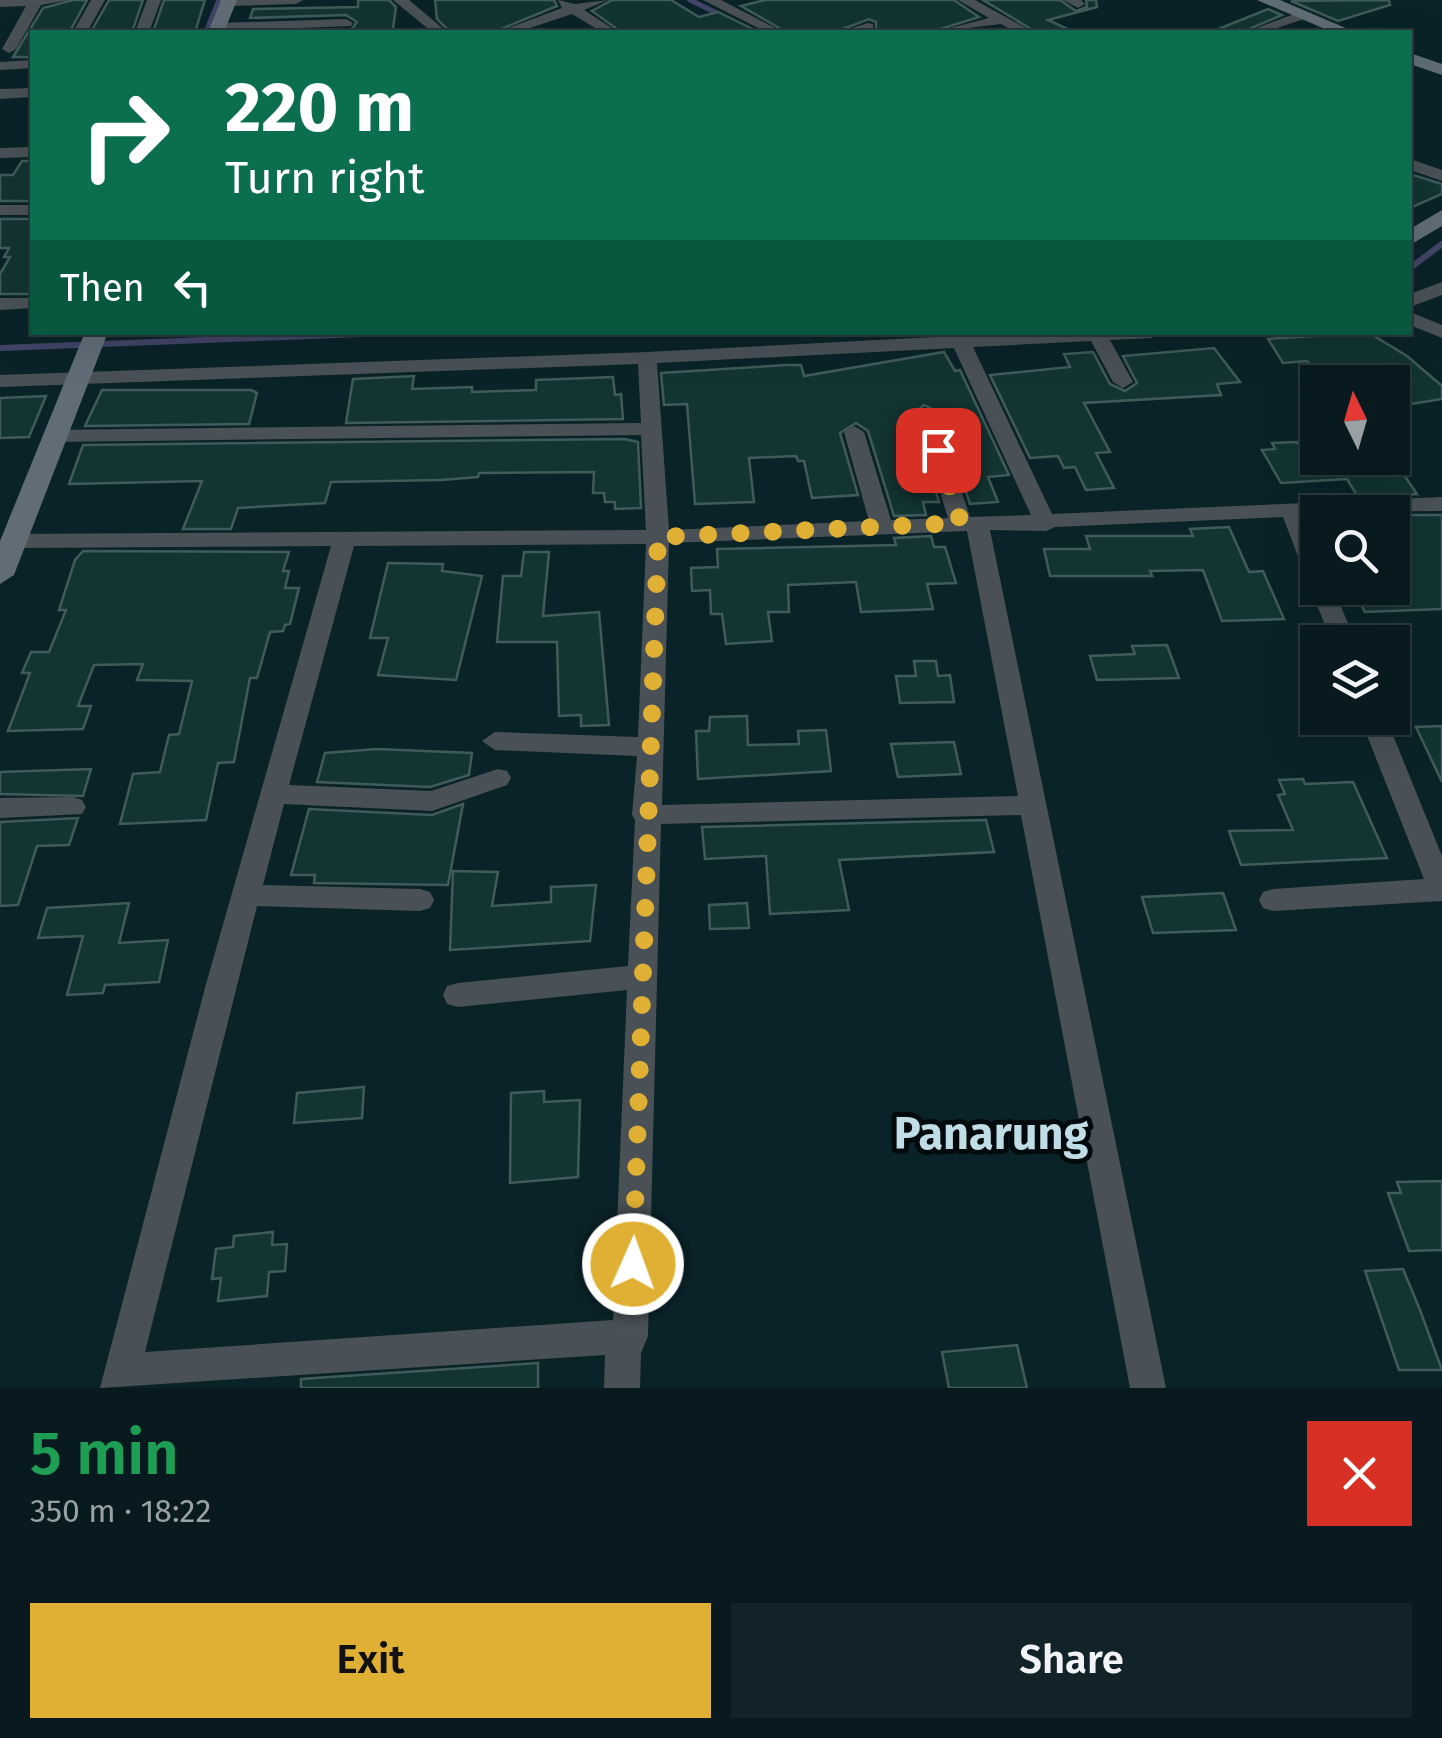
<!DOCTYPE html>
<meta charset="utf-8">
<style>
:root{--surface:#081a1f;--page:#112328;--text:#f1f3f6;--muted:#98a1a4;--line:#29383d;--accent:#e0b034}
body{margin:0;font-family:"Fira Sans",sans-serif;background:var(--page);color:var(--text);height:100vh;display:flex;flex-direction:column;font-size:38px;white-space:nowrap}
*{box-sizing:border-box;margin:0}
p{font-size:32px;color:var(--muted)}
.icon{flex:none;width:55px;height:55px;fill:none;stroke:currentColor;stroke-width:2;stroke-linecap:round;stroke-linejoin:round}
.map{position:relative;height:1388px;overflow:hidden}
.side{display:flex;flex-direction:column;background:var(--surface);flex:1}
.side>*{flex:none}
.hud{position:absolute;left:30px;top:30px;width:1382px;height:305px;border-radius:0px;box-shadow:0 10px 40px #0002,0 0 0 2px var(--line);background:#0b6e4f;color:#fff;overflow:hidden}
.needle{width:65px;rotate:355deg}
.fabs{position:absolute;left:1300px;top:365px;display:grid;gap:20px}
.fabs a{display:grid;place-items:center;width:110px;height:110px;border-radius:0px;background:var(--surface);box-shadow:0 10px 40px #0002,0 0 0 2px var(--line);font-size:50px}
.pin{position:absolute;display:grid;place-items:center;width:85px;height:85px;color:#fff;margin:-42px;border-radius:20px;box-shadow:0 5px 15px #0006}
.me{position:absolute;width:110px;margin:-55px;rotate:2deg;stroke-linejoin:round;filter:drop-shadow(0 0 8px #0008)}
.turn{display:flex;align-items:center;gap:35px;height:210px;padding:0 30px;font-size:45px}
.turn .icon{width:130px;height:130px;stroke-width:2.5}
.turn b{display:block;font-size:70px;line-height:85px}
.then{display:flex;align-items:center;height:95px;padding:0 30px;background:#0003;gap:20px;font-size:38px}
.round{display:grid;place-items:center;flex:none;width:105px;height:105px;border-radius:0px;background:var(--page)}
.headline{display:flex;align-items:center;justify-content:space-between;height:170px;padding:0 30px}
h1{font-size:60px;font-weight:600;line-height:75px;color:#1e9e55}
.action{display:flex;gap:20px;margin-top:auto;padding:20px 30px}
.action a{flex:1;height:115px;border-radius:0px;background:var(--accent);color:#111;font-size:40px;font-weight:600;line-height:115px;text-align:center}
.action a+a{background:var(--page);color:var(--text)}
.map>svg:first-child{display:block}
</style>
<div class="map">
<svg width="1442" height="1388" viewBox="0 0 1442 1388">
<rect width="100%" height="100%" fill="#0a2329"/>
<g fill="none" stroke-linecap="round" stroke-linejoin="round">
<g stroke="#424467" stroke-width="5">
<polyline points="690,0 721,15"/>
<polyline points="206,32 219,0"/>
</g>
<g stroke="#424467" stroke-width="6">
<polyline points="1410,268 1442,244"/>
<polyline points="0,348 413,332"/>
</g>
</g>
<g fill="#123433" stroke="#405b59" stroke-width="2.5">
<polygon points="73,0 87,0 70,31 32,32 32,57 13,57 43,8"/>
<polygon points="109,0 143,0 132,32 92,30"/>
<polygon points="164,0 205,0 195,32 153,32"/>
<polygon points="358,0 389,0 396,7 393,29 278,32 351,30 357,22 346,15 250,18 253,9 358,7"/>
<polygon points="435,0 554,0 557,6 494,32 450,32 437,19"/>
<polygon points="612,0 671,0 699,17 718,12 759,32 621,32 592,11"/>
<polygon points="765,0 954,0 979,17 931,32 876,32 876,22 869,19 835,32 786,32 741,6"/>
<polygon points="983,0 1060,0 1076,11 1087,7 1086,0 1096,0 1097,7 1048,20 1074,32 1036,32"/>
<polygon points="1389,0 1390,5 1338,21 1291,1"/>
<polygon points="1268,9 1282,15 1242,32 1211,32"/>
<polygon points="22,161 32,161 32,201 0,201 0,175 13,175"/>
<polygon points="1410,174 1442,184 1442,194 1410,208"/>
<polygon points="0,219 32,219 32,294 0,294 0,274 10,257 4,257 9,248 0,248"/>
<polygon points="1361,333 1374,336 1407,356 1442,386 1442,399 1392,407 1392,371 1327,381 1307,361 1283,363 1268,339"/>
<polygon points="1214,348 1240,382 1217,384 1221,395 1084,403 1110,452 1096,453 1114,488 1086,490 1075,467 1064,468 1058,456 1030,458 990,375 1070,367 1064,354 1093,352 1110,384 1125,391 1137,383 1123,356"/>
<polygon points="944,352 955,371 960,370 1009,475 988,477 998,502 970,504 940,413 924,405 912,415 939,502 923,502 926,515 894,516 868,431 856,423 840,433 858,495 812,498 804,461 798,461 796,456 749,458 754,502 695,504 687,404 664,405 661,373 787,365 801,365 804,376"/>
<polygon points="414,376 412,389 472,387 472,392 536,390 536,380 613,377 615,395 621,394 623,419 346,423 353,379"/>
<polygon points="102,390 251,390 257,393 249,424 85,426"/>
<polygon points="46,396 29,437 0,438 0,398"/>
<polygon points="625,439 638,442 641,508 615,509 615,502 605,502 604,493 593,493 594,472 479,473 478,477 441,480 331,482 325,503 238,508 231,529 183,529 202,481 69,484 83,445"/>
<polygon points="1297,442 1300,446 1318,445 1318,458 1352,458 1356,465 1396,463 1417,494 1358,497 1347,479 1281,483 1262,450 1275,449 1272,443"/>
<polygon points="1392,515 1442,515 1442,609 1365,612 1353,590 1392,588"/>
<polygon points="1229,527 1249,572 1263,571 1284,619 1222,621 1203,570 1150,571 1152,576 1050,576 1044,549 1090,549 1086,536 1193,536 1190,529"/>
<polygon points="931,536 934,547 945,547 956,583 927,584 933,609 861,612 856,582 788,585 789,612 768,612 772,641 726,644 722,614 711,614 710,590 692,591 691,568 718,567 717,549 896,545 894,538"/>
<polygon points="83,551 289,552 283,571 289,571 285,588 299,588 290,624 285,625 283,631 270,632 257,678 250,678 234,762 218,763 206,820 120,824 133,774 160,772 169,735 179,734 192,681 137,680 143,664 94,665 78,706 91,706 83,729 8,731 30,673 22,673 31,652 49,652 66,610 59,610 75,560"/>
<polygon points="524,552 549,552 543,616 599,612 609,725 581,726 581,715 559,716 557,642 497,642 503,576 521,576"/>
<polygon points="388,563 443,564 442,571 482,576 456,680 378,675 388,638 370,638"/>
<polygon points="1167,645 1179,678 1097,680 1090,656 1135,654 1132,646"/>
<polygon points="914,661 936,661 938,676 950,675 954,702 900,703 896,676 916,676"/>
<polygon points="747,716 748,745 799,744 798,731 826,730 831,771 698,779 696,731 709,731 710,717"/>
<polygon points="1442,726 1442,782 1416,727"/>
<polygon points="954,742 961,774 898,777 891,744"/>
<polygon points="377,749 472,753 469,775 430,787 317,782 325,753"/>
<polygon points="91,769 83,796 0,794 0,772"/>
<polygon points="1303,779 1305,784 1353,782 1387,858 1241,865 1229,831 1293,830 1278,795 1285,794 1279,780"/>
<polygon points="463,804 448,885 314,883 315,875 291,875 309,809 432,815"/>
<polygon points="78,818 69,845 37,846 18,905 0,906 0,822"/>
<polygon points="986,820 994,852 839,860 849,910 770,914 766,856 705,859 702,827"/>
<polygon points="453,871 498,872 492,906 551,902 551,887 596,885 590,941 450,950"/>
<polygon points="1223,893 1236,930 1153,933 1142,897"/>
<polygon points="129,903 119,943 168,940 159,982 105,985 103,993 67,995 83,936 38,938 47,908"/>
<polygon points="747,903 749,928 710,929 709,905"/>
<polygon points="364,1087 362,1118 294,1123 297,1093"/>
<polygon points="544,1091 544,1102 580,1100 578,1177 510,1183 511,1093"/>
<polygon points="1442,1181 1442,1250 1409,1251 1388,1193 1401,1193 1397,1182"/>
<polygon points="273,1232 272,1245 287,1244 285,1271 269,1272 267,1296 218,1301 221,1278 212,1279 216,1249 233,1247 234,1236"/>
<polygon points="1403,1269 1420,1310 1442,1370 1399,1370 1365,1271"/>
<polygon points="1017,1345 1027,1388 949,1388 942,1352"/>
<polygon points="538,1363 538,1388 301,1388 301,1379"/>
</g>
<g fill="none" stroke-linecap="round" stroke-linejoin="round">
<g fill="#495157" fill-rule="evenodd">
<polygon points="0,0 69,0 41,5 16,49 9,53 2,49 26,6 0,7"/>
<polygon points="91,0 105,0 87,32 73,32"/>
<polygon points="147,0 161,0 149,32 135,32"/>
<polygon points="223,0 303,0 296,4 228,6"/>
<polygon points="393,0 409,0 447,32 432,32"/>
<polygon points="558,0 575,4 608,0 584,10 618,32 602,32 572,14 518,32 498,32 562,8"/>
<polygon points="703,0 721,0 783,32 766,32"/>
<polygon points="958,0 975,0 1033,32 1016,32 1001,24 935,32 989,18"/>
<polygon points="1063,0 1081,0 1085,4 1078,8"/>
<polygon points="1302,11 1309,15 1307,18 1265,32 1246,32"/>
<polygon points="346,19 353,23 351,26 218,31 211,27 218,23"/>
<polygon points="868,23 873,24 873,30 839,32"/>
<polygon points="32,60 32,68 0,70 0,62"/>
<polygon points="32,88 32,97 0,99 0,89"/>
<polygon points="32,147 32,157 0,158 0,148"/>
<polygon points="1410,159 1442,170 1442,181 1410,170"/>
<rect x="0" y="205" width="32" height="10"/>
<polygon points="1442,282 1442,295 1410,307 1410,294"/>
<polygon points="0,298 32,298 32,308 0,310"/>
<polygon points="1410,312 1442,325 1442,338 1410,325"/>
<path d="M1030,332H1160L1151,338L1110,340L1133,382L1123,388L1113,382L1091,341L973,347L1052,514L1442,497V511L1318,512V516H1304L1318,548V588H1333L1356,642H1332L1310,588L1314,583L1306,577L1283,517L1055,527L1046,531L990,530L1166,1388H1130L1021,815L661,824L648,1336L641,1353L640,1388H604L605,1355L100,1388L206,984L331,546L14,548L3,541L14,534L646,530L641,435L53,442L43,436L53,430L641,423L638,364L0,387V375L647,352ZM954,348L1031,515L970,517L936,414L926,408L916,414L948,518L891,520L864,432L854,426L844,432L869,521L669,530L657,363ZM967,531L1018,796L662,805L669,543ZM646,544L638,737L495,732L482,741L495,750L637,756L632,815L635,820L628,966L458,983L447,986L443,995L447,1004L458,1007L627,990L613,1320L145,1352L257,906L420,911L430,908L434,900L430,892L420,889L263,885L284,804L432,811L507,785L511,778L507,771L498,769L431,791L289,785L354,546Z"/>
<polygon points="1360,718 1386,718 1442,856 1442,901 1273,911 1263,908 1259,900 1263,892 1273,889 1424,879"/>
<polygon points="73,797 82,800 86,807 82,814 0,818 0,798"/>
</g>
<g fill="#606d77" fill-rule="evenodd">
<polygon points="221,0 237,0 224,32 208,32"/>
<polygon points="1257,0 1280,0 1355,32 1332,32"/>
<polygon points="1410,53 1442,64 1442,75 1410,64"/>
<polygon points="1442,210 1442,226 1410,245 1410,229"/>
<polygon points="85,332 108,332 14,575 0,584 0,541"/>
</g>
</g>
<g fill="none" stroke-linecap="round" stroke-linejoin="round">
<polyline stroke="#e0b034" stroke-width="18" stroke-dasharray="0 32.4" points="633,1264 658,537 961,523 938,450"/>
</g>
<g text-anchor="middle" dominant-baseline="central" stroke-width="10" stroke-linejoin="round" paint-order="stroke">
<g font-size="45" font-weight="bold" fill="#c0dce5" stroke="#030a0d">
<text x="991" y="1134">Panarung</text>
</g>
</g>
</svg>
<div class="fabs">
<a><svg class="needle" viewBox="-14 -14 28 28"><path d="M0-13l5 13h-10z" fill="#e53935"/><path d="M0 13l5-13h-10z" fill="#98a1a4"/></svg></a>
<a><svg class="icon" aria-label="search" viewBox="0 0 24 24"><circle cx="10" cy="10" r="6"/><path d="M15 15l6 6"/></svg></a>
<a><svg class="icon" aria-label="layers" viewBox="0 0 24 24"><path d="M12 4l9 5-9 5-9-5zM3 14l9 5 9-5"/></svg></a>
</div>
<div class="pin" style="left:938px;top:450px;background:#d93025"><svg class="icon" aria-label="arrive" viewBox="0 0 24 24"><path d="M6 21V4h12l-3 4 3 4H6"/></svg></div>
<svg class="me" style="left:633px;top:1264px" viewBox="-20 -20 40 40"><circle r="17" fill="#e0b034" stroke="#fff" stroke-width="3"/><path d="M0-11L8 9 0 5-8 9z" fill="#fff"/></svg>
<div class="hud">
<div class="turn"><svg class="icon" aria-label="right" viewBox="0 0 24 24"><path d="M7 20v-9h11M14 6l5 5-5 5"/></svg><div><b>220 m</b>Turn right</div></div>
<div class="then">Then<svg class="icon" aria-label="left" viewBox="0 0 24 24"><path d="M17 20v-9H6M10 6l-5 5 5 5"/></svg></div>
</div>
</div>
<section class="side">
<div class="headline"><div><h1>5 min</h1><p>350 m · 18:22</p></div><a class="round" style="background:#d93025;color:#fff"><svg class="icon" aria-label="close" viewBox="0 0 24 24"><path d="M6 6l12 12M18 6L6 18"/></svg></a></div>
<div class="action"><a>Exit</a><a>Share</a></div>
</section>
